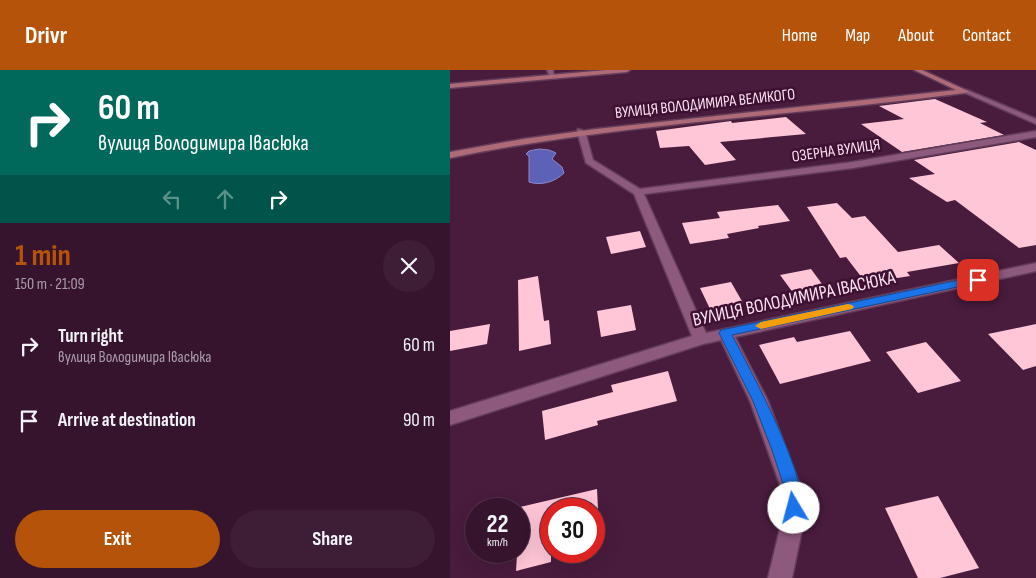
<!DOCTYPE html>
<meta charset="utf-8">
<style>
:root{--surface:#37142e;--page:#3e1d36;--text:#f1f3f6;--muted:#aa9eaa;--line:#51334a;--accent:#b45309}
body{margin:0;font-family:"Sofia Sans Condensed",sans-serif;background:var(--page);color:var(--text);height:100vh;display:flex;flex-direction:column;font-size:19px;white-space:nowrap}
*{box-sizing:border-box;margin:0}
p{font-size:16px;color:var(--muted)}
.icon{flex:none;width:28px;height:28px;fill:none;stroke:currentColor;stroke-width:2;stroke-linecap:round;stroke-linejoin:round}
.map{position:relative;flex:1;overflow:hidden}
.panel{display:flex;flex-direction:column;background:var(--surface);width:450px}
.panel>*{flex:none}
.hud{background:#00695c;color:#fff;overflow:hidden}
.speed{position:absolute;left:15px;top:428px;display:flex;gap:10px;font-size:25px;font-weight:700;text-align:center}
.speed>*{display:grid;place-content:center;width:65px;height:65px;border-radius:50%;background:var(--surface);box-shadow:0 5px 20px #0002,0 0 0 1px var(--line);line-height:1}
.speed small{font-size:12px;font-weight:400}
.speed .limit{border:8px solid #d22;background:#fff;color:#111}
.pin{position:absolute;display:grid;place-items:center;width:42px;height:42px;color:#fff;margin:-21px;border-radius:10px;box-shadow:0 2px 8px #0006}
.me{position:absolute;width:55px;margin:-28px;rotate:352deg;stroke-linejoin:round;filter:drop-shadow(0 0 4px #0008)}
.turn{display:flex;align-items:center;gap:18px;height:105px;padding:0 15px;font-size:22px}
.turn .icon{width:65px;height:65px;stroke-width:2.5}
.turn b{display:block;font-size:35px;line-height:42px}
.lanes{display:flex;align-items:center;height:48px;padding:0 15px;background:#0003;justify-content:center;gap:25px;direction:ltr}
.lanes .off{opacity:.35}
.round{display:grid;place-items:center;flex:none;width:52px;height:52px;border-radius:26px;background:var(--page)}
.head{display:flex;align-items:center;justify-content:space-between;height:85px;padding:0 15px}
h1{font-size:30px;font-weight:700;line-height:38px;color:var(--accent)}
.button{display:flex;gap:10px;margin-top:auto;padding:10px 15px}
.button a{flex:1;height:58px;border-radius:30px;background:var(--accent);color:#fff;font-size:20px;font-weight:700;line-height:58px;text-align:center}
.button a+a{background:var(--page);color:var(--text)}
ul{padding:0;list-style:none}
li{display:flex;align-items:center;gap:15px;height:75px;padding:0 15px}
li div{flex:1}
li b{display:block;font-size:19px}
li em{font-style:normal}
header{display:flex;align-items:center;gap:30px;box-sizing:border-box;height:70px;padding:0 25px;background:var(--accent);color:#fff}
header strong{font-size:24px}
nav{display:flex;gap:28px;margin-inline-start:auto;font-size:18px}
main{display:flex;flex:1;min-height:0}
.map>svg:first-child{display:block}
</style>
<header>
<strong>Drivr</strong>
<nav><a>Home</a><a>Map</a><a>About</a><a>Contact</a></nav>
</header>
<main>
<section class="panel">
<div class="hud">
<div class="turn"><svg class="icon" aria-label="right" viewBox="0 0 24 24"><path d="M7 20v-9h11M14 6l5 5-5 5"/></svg><div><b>60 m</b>вулиця Володимира Івасюка</div></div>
<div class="lanes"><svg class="icon off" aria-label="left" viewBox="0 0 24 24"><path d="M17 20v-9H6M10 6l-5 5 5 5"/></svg><svg class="icon off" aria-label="ahead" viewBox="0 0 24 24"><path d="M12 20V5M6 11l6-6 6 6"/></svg><svg class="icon" aria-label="right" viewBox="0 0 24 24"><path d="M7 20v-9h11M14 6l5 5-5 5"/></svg></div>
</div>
<div class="head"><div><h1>1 min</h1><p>150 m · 21:09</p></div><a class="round"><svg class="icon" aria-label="close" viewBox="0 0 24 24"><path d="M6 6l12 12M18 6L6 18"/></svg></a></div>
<ul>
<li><svg class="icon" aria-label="right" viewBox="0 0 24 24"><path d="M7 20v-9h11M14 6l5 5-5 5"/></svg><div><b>Turn right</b><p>вулиця Володимира Івасюка</p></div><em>60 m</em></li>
<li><svg class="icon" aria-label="arrive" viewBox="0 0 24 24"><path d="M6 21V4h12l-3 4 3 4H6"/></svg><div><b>Arrive at destination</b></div><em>90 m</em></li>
</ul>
<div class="button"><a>Exit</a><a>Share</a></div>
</section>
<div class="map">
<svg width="586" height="508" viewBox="0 0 586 508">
<rect width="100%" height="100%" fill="#491b3d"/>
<path fill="#5d61b8" stroke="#8d88ca" d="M89,79L99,80L106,83L102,89L112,97L114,103C105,112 91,116 79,112V86L76,84L79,81Z"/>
<g fill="#ffc6d7">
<polygon points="485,29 537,52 530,53 554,65 452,82 411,54 454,49 429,36"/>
<polygon points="336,47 356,64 270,72 286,90 255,95 239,76 210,78 206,61 281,51 282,53"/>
<polygon points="569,72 586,80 586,175 569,178 505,130 497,132 459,108 485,104 464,90"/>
<polygon points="387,133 402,148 415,146 448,182 489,175 509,193 457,202 460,206 416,213 396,187 390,188 357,137"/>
<polygon points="328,135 340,151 308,156 309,158 277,164 279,168 240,174 232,153 270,148 267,142"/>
<polygon points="190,161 196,177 161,184 156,167"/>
<polygon points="361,199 375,218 344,224 330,205"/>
<polygon points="88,206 94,251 99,250 101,274 69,281 68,210"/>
<polygon points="281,212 293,233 261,241 250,218"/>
<polygon points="181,235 186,260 151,267 147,241"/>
<polygon points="40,254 37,274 0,281 0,261"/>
<polygon points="586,254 586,296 573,300 538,264"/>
<polygon points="400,261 421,291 330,314 309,275 344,267 347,272"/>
<polygon points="476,272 511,311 468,323 436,282"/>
<polygon points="218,301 227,331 147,351 148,355 95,370 92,341 163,322 161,315"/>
<polygon points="147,419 148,439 101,439 101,492 66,501 70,437"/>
<polygon points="488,426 529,498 490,508 468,508 435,438"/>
</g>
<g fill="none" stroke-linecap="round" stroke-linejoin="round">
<defs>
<g id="street">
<polygon points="97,0 103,0 104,7 100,7"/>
<polygon points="513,20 517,20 586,49 586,54 513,22"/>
<polygon points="128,59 135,61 143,90 190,119 403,92 586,61 586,67 403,98 194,124 256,263 586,193 586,201 285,267 318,331 354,426 354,450 342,508 318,508 332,450 334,426 300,331 271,270 253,274 0,355 0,341 242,266 184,124 136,93 127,61"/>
</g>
<g id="secondary">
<polygon points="156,0 180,0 177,2 0,18 0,14"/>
<path d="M464,0H472L518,21L515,23C344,46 170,53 0,88V82L73,69L146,59L506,20Z"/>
</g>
</defs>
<use href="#street" stroke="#633c59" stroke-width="3"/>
<use href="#secondary" stroke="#633c59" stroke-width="3"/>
<use href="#street" fill="#8d597d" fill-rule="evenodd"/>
<use href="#secondary" fill="#af6a78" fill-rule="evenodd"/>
</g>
<path fill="#1a73e8" stroke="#114b97" d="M528,206L533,210L531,212L282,265C298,296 363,414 350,443L344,446L338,443L336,438L337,426L322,380L303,331L269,263L271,260Z"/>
<polygon fill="#f59e0b" points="398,234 402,235 404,237 402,239 311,259 305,256 311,252"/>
<g text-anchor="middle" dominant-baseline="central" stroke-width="5" stroke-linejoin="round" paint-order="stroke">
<g font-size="16" fill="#fce3f3" stroke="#3e1032">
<text transform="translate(255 34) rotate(-6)">ВУЛИЦЯ ВОЛОДИМИРА ВЕЛИКОГО</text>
<text transform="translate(386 81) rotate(-8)">ОЗЕРНА ВУЛИЦЯ</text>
</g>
<g font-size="19" fill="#fce3f3" stroke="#3e1032">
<text transform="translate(344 229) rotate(-12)">ВУЛИЦЯ ВОЛОДИМИРА ІВАСЮКА</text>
</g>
</g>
</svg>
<div class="speed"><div>22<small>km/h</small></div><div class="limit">30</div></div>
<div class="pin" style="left:528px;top:210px;background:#d93025"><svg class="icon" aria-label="arrive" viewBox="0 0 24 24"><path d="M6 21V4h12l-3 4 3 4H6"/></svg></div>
<svg class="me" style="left:344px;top:438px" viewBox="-20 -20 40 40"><circle r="19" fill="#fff"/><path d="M0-13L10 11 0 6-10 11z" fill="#1a73e8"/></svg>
</div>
</main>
